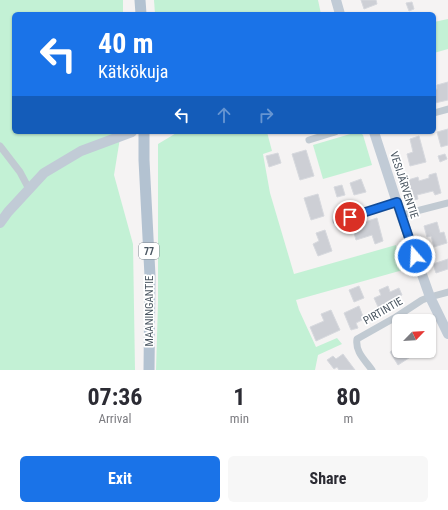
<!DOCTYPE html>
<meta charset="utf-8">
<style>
:root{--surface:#fff;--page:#f7f7f7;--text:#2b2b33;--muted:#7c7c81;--accent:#1a73e8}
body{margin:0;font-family:"Roboto Condensed",sans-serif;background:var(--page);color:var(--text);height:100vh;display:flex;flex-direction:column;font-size:15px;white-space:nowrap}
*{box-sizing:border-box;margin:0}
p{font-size:13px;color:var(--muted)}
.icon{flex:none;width:22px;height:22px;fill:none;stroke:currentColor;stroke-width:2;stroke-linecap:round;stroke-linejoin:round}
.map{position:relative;height:370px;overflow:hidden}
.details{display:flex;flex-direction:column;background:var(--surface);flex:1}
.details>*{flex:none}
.guide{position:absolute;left:12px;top:12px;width:424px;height:122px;border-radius:6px;box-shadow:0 1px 3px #0004;background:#1a73e8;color:#fff;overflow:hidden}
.needle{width:26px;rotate:65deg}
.buttons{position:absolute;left:392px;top:314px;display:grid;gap:8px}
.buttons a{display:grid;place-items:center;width:44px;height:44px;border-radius:6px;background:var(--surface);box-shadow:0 1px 3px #0004;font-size:20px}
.pin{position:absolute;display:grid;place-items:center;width:34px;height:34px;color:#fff;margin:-17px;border:2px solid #fff;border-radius:50%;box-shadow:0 1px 4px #0007}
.me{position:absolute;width:44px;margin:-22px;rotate:341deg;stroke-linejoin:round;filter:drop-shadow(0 0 3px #0008)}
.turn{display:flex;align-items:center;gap:14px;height:84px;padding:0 20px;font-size:18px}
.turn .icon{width:52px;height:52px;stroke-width:2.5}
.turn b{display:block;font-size:28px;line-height:34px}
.lanes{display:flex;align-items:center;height:38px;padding:0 20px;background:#0003;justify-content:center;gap:20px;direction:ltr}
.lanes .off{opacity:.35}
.eta{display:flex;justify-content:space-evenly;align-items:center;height:68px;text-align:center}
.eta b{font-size:24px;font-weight:700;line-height:28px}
.cta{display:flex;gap:8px;margin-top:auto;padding:8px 20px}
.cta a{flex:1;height:46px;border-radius:6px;background:var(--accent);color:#fff;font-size:16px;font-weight:700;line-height:46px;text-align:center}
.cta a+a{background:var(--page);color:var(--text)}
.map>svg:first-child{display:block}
</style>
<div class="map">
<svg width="448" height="370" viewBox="0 0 448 370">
<rect width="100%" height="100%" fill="#f5f3f3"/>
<g fill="#c3f1d5">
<polygon points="0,0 123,0 123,14 14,14 14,132 121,132 114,175 133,244 135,370 0,370"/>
<polygon points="154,0 318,0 321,14 155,14"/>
<polygon points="448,19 448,49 434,53 434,22"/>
<polygon points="178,132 267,132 272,151 263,154 270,193 294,274 396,245 403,270 296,300 299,310 316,347 337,338 342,344 318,355 315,370 156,370 158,303 158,144"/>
<polygon points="357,132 361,133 363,135 372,165 323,179 313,145"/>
</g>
<g fill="#cdcfd5" stroke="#d7d9de">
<polygon points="361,0 376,0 377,4 364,9"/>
<polygon points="412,2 414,9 409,11 406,3"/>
<polygon points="448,82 448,100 435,103 434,97 434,90 437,89 437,85"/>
<polygon points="448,129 448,145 441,147 437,132"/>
<polygon points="419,136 426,162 410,166 407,154 413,152 410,139"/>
<polygon points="306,150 314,176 300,180 292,154"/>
<polygon points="278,153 281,163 269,167 266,156"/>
<polygon points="445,154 447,159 440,162 438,156"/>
<polygon points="436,173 441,193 435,195 433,191 417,195 418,199 411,201 407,184 409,183 408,180 418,177 419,181 429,178 429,175"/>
<polygon points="361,179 366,192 354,195 350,183"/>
<polygon points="342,185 345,195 337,197 334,187"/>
<polygon points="318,194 324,216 311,220 304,198"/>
<polygon points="377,218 383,241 375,244 372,235 356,240 352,226"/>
<polygon points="437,222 440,233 444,232 447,243 434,247 431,236 427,237 424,226"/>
<polygon points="325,230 332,251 318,256 313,244 319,241 316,233"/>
<polygon points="448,259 448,269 436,273 433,264"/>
<polygon points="359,286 364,298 354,302 349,290"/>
<polygon points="388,286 390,292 399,288 402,295 395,298 396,302 379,309 374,298 381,295 379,290"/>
<polygon points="359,306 364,319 356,323 358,328 351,330 344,313"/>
<polygon points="331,310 340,330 316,341 310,327 324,321 321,314"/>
<polygon points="399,346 399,351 409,351 412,356 398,365 390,352"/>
<polygon points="343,354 355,370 339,370 337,367 334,369 327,360 333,356 336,359"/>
</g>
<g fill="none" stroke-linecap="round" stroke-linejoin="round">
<g stroke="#c1cad2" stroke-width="7">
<polyline points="434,113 448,109"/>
<polyline points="309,140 335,132"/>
<polyline points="0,146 20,172 29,189"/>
<polyline points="401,215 448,203"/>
<polyline points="336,221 397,202"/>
<path d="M372,370C365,360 355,352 357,339L396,317L422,300L430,297L448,292"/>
</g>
<g stroke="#c1cbd6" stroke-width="10">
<polyline points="336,0 340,14"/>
<polyline points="374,132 401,215 430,297 448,334"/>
<polyline points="0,223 8,212 44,173 81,151 132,132"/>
</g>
<g stroke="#b3c2d1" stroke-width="11">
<polyline points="140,0 141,14"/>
<polyline points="144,132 144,160 150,276 149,370"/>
</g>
</g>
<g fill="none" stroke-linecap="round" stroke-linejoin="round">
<defs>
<polyline id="route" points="350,217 397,202 415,256"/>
</defs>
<use href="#route" stroke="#114b97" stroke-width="10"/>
<use href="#route" stroke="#1a73e8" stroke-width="7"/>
</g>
<g text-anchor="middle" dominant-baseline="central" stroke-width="3.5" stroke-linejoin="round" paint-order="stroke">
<rect fill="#fff" stroke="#808990" stroke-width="1" x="139" y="243" width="20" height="16" rx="3"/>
<g font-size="10" font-weight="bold" fill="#4a5661">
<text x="149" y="251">77</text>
</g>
<g font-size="11" fill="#4a5661" stroke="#fff">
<text transform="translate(404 185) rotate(72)">VESIJÄRVENTIE</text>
<text transform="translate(149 311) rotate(-90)">MAANINGANTIE</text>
<text transform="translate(383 311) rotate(-30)">PIRTINTIE</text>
</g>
</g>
</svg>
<div class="buttons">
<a><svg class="needle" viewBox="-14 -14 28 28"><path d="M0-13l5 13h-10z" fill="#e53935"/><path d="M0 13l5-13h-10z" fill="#7c7c81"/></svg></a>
</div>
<div class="pin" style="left:350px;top:217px;background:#d93025"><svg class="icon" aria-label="arrive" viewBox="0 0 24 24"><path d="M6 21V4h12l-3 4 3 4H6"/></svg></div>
<svg class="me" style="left:415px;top:256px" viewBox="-20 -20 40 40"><circle r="17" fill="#1a73e8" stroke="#fff" stroke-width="3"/><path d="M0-11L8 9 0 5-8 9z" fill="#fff"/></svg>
<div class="guide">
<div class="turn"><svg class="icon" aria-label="left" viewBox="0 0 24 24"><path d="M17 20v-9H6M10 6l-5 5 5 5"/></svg><div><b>40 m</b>Kätkökuja</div></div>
<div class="lanes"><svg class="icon" aria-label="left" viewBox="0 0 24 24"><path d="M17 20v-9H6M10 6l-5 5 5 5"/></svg><svg class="icon off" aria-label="ahead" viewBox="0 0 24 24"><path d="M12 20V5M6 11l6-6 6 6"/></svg><svg class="icon off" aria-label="right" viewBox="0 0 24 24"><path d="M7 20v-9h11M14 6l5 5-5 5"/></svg></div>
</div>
</div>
<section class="details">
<div class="eta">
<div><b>07:36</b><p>Arrival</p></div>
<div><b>1</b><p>min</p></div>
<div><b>80</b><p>m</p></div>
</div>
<div class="cta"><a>Exit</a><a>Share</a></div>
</section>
